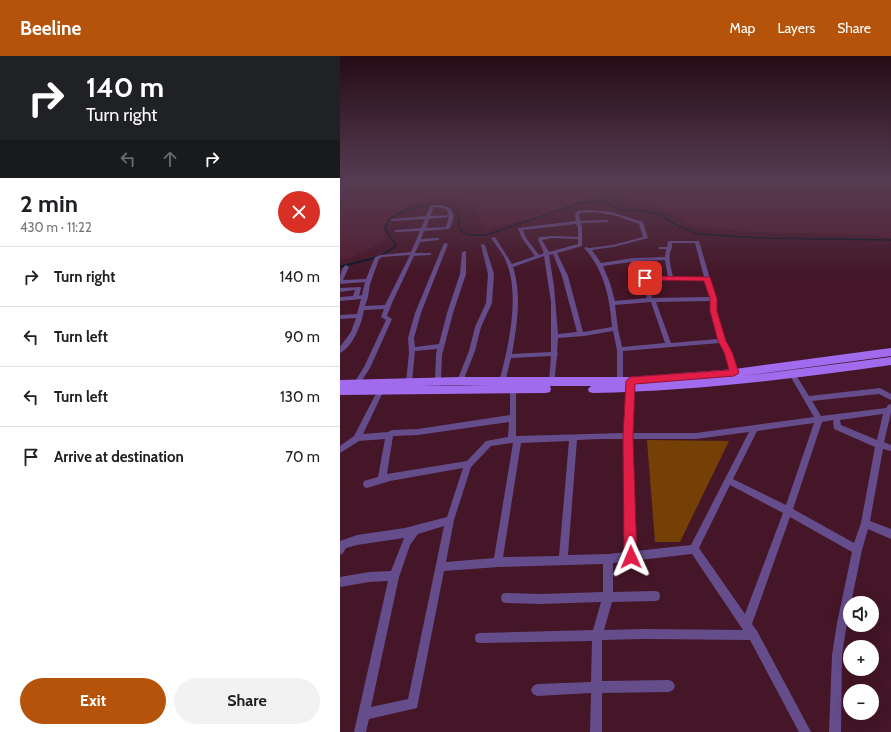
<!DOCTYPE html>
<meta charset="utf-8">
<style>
:root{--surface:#fff;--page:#f2f2f2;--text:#202124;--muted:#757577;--line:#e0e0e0;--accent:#b45309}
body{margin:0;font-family:Cabin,sans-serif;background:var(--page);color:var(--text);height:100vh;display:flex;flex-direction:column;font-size:15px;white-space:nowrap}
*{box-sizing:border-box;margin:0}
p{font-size:13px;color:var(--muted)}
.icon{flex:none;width:22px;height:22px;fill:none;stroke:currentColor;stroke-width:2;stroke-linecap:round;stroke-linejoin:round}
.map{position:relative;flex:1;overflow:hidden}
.sheet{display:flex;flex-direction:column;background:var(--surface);width:340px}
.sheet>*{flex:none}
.hud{background:#202124;color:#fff;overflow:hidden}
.buttons{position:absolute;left:503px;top:540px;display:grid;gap:8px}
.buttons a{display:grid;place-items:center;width:36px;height:36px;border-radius:50%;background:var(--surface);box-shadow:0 4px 16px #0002;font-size:20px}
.pin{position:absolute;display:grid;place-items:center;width:34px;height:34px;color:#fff;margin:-17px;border-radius:8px;box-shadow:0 2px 6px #0006}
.me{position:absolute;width:44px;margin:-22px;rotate:359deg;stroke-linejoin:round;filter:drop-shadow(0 0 3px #0008)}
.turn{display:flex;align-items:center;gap:14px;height:84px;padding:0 20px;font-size:18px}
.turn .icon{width:52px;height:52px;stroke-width:2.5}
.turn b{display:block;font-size:28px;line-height:34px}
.lanes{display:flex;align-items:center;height:38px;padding:0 20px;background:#0003;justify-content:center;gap:20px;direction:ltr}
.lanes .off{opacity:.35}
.round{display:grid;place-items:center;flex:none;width:42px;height:42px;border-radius:21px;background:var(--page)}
.head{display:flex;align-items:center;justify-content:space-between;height:68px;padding:0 20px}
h1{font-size:24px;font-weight:800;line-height:30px}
.primary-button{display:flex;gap:8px;margin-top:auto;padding:8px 20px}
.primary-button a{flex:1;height:46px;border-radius:24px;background:var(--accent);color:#fff;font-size:16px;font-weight:800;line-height:46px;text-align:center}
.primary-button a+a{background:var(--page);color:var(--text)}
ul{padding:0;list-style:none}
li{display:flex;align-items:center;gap:12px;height:60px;padding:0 20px;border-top:1px solid var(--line)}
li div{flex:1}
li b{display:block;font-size:15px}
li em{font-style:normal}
header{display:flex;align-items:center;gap:24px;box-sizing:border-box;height:56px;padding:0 20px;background:var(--accent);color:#fff}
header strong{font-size:19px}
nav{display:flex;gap:22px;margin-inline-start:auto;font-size:14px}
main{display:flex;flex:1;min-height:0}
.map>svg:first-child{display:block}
</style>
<header>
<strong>Beeline</strong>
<nav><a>Map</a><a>Layers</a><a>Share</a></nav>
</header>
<main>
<section class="sheet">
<div class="hud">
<div class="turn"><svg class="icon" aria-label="right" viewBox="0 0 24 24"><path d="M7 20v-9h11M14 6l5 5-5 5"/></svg><div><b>140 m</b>Turn right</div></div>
<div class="lanes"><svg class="icon off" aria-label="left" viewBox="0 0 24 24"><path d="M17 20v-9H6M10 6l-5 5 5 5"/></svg><svg class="icon off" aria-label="ahead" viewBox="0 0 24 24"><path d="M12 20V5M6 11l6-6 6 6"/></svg><svg class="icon" aria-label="right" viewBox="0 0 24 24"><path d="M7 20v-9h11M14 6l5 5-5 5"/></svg></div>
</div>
<div class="head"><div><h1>2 min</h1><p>430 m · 11:22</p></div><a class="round" style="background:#d93025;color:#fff"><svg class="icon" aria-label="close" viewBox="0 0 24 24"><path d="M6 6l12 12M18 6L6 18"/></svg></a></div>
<ul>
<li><svg class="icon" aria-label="right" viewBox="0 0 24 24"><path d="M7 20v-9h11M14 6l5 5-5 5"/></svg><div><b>Turn right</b></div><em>140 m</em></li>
<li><svg class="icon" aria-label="left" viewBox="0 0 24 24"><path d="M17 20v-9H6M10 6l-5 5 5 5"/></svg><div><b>Turn left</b></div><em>90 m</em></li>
<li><svg class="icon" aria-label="left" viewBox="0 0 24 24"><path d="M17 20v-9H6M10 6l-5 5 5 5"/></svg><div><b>Turn left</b></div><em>130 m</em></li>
<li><svg class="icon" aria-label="arrive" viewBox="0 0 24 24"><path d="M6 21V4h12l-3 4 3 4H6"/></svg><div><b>Arrive at destination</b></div><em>70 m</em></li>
</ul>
<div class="primary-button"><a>Exit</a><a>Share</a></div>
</section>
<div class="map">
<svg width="551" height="676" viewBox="0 0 551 676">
<rect width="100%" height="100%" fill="#441627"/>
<polygon fill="#511b2f" points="0,124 551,124 551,182 525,179 410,176 354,170 328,155 276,139 261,140 243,145 200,160 145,174 133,146 120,142 103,141 89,143 70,150 54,160 43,169 46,184 9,203 0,203"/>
<polygon fill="#744005" points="307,384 389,385 340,486 315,486"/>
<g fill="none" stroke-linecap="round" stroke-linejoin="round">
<path stroke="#081925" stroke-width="1.5" d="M55,191V188L45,173C46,170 47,166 49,164C51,161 56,159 60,157C78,148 104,143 120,158L118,167L122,176L129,179H146L240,147L264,145L281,154L302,155L321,159L338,170L359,178L422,182L551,184"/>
<g stroke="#081925" stroke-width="2">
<polyline points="41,200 56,190"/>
<polyline points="0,211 37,201"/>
</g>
<g fill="#654d8b" fill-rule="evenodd">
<path d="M91,149H102L111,153L114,160L110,172L108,173L84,175L81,183L98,182L100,183L98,184L80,186L75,197H90L92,198L90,199L74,200L52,247L47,260L52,263L30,312L19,329H15L14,327L24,311L46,264L41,261L44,253L24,254C22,267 13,291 0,297V291L11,276L16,262L0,263V259L17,258L21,243L0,245V241L13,240L15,234L0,236V232L20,231L21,232L19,240L22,239L25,226L0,228C0,221 0,213 6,209L9,211L3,224L26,223L35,201L41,199L71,196L80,175L56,176L54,175L56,174L81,172L85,163L52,165L50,164L52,163L86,160ZM94,151L106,153L109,159L90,160ZM109,161L106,171L86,172L89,163ZM70,199L45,249L25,250L28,241L30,228L39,203L42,201Z"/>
<path d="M248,154L271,156L303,166L308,182L273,191L252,194L261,207L293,202L325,201L326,193H320L318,192L320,191H327L328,185H359L376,243V255L385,285L391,296L398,317L397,319H395L392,317L385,296L380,287L283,295V325L282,327H278L277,325V294L273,275L244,280L218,282L217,296L218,298L217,300L214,328L212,329L209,326L211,300L171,302L165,326L162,329L160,328L159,326C168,293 180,241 167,208C164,198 156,190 151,182L155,181L172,208L195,200L182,182L178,173V172L236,165L235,159L237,155ZM256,156L277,160L299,168L303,181L273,189L249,192L246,191L244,192C264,213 270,243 272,271L243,276L228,220L217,197L242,190V172L241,167L268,166V164H266L240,165L239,159L240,157ZM236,168L238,172V181L212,180L199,181L198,184L204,197L199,199L186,182L183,174ZM212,182L238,183V188L209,196L202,184ZM332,187H355L364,221H333C331,211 327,200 332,192ZM213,198L222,220L237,276L218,278L214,230L209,199ZM204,200L211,246V296L172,298C177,269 182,239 173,211ZM325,204L328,221L304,220L299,215L296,205ZM291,206L294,215L302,223L303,232L305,234L307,242L275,245L270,227L263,210ZM308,224L365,225L370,241L312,242L311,233L309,231ZM370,245V255L378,283L331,287L316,246ZM311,246L325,287L282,291L278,273L275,249Z"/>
<polygon points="104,187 108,188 81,257 74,282 75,291 99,288 107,257 120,218 122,196 126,195 126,218 113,257 102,299 101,325 98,328 95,325 96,299 97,293 75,295 72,326 69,329 66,326 69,297 68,282 75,257"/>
<polygon points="141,188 145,189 154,218 152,247 141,271 135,295 123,325 120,328 117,325 129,295 135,271 146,247 148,218 141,189"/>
<path d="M450,316H454L469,340L540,332L551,338V344L539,338L472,345L481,360L546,352L548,349L551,348V357L544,386L551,389V395L543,393L530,465L551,473V483L528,473L522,494L511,547H510L502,599L501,676H489L492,599L497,567L512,496L450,461L412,568L417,575L471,676H459L410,584L304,583L262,584V625L329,624L333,626L335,630L333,634L329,636L262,637V676H250L251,637L197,640L193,638L191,634L193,630L197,628L251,626L252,585L140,587L136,586L135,582L136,578L140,577L253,574L261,546L200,548L166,547L162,546L161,542L162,538L166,537L200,538L263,536V508L158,511L104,515L77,652L29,663L26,676H14L48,525L29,526L0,531V521L29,516L51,515L64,482L17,489L6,492L3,497L0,499V485L17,479L65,472L107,461L123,412L50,425L27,432L24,431L23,428L24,425L38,421L45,383L19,385L0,397V390L14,380L41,328H45L46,330L23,378L48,376L52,374L78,373L170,359V334L171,332H175L176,334V380L284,377L287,328L290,325L293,328L292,377H356L474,361L449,318ZM543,358L537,384L501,369L500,364ZM493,364L494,373L535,391L521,467L514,487L453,453L482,366ZM169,366L168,381L146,385L127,405L47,418L53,380L78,379ZM474,367L446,449L393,423L417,375ZM409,376L351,489L296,495L292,383H356ZM261,383H284L286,496L268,498L228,499L237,384ZM229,385L219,500L163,501L181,387ZM172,387H173L154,502L106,506L114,464L131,411L151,390ZM390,429L443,457L405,558L359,492ZM104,470L68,643L31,651L59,521L70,489L78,478ZM352,498L403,574L304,573L264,574L272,546L315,545L319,544L320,540L319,536L315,535L273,536V507Z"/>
</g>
<path fill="#a16bee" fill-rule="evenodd" d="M551,292V300L404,320L551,301V309C452,323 353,335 253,337L249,336L248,333L251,330H210L211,333L210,336L206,337L0,339V324L120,321H290L395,313ZM120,329H149L83,330Z"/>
</g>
<linearGradient id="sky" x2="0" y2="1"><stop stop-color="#250c15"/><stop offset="0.57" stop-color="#563c52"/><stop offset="1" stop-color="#563c52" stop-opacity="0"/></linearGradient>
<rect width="551" height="219" fill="url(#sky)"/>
<polygon fill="#e11d48" stroke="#92132f" points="305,220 370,221 377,243 377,255 386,285 392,296 399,317 394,320 295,328 293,381 297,501 295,506 291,507 286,506 284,501 283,381 286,325 290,321 389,314 384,296 378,285 370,255 370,243 364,225 303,224 302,222"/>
</svg>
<div class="buttons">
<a><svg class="icon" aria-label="sound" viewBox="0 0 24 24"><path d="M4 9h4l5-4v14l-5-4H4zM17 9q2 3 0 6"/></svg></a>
<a>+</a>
<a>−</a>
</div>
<div class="pin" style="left:305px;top:222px;background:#d93025"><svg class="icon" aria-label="arrive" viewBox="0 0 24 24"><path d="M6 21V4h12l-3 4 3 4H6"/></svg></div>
<svg class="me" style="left:291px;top:501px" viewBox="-20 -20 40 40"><path d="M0-17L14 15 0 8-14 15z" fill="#e11d48" stroke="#fff" stroke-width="4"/></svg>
</div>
</main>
